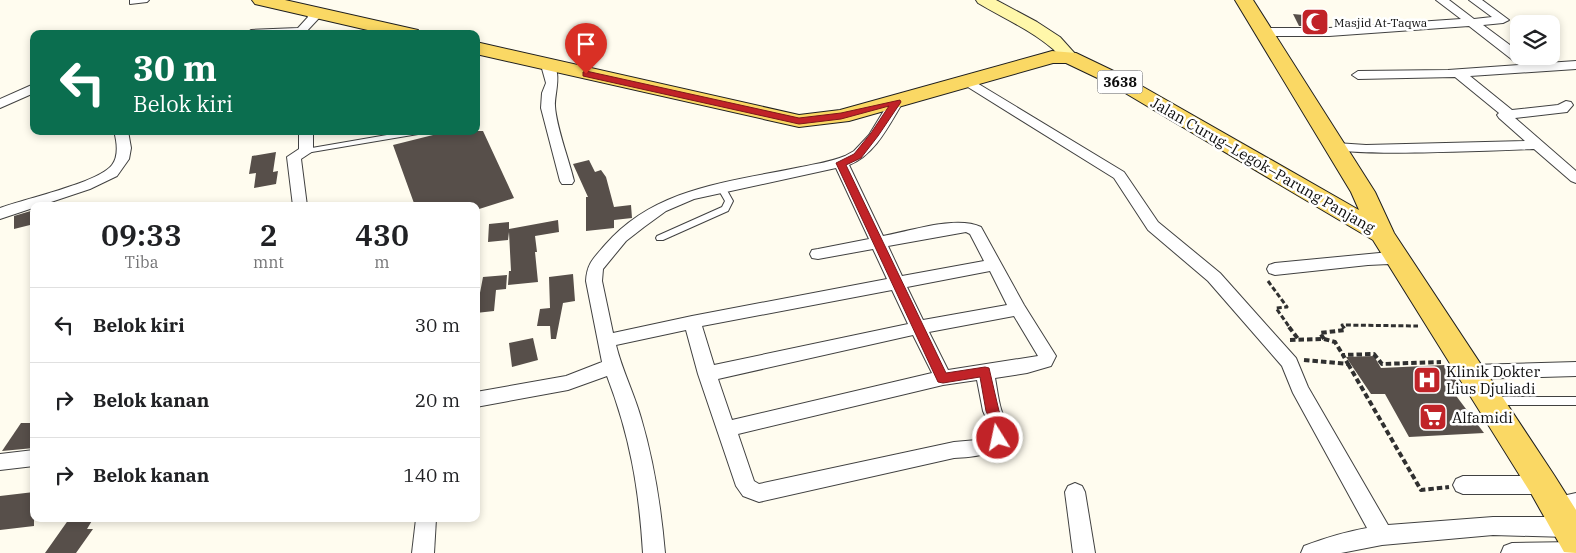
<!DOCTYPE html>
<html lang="id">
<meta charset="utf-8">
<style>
:root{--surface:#fff;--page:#f2f2f2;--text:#202124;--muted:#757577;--line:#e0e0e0}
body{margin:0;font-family:"IBM Plex Serif",serif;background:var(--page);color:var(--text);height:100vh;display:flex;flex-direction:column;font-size:19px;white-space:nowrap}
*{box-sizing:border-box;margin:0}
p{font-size:16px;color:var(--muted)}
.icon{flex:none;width:28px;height:28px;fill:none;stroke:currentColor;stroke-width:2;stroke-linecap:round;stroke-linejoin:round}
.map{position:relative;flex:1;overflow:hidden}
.sheet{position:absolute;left:30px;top:202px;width:450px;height:320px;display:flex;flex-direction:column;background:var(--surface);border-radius:10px;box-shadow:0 2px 8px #0003}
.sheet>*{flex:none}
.guide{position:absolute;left:30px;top:30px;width:450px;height:105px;border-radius:10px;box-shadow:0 2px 8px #0003;background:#0b6e4f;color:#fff;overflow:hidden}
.tools{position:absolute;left:1510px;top:15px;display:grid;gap:10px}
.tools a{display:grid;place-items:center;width:50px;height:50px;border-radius:10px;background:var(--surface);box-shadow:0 2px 8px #0003;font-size:25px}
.pin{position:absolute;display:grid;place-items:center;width:42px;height:42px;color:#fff;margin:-51px -21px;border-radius:50% 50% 50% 0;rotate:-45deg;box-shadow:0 0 5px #0007}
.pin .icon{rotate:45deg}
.me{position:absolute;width:55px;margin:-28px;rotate:350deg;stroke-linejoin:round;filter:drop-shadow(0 0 4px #0008)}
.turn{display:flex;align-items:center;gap:18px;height:105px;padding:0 20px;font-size:22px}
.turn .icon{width:65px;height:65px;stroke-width:2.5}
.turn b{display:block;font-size:35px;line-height:42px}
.eta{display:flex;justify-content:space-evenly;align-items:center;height:85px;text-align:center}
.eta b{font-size:30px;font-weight:600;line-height:35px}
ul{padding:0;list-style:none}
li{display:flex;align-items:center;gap:15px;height:75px;padding:0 20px;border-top:1px solid var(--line)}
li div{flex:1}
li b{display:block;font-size:19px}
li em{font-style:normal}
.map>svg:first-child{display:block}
</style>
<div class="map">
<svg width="1576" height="553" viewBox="0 0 1576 553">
<rect width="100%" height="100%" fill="#fffcef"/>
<g fill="#574f4a">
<polygon points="1293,14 1324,17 1328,26 1299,26"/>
<polygon points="449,131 483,131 514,198 476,210 476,206 415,206 393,145"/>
<polygon points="276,152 273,172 278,171 276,184 254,188 256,173 249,174 252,156"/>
<polygon points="589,160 595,172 601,170 606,177 614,207 631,205 632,218 614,220 614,228 586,231 586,197 588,197 573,164"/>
<polygon points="34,210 34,224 14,229 14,216"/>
<polygon points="558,220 559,232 535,236 537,252 535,252 538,282 508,285 509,271 511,271 509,232 508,240 488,242 489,224 509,222 509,229"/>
<polygon points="573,274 575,301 563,303 556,339 551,339 550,326 537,326 540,309 550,308 549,277"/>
<polygon points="507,275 506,289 496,290 494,311 476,313 476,298 479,298 483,277"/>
<polygon points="533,338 538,360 512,367 509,343"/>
<polygon points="1374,356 1381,368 1445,365 1465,393 1454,393 1484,433 1409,437 1385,394 1371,394 1346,357"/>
<polygon points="21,423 34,423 34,448 2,451"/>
<polygon points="34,492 34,526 0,530 0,496"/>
<polygon points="69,519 93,519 87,529 93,529 76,553 45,553"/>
</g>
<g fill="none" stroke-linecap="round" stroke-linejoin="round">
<defs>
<g id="lane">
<polygon points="410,131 427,131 424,133 306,153 302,151 306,149"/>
<polygon points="718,185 724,185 733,201 728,211 663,240 657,240 656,238 657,236 722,207 725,201 717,187"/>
<polygon points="1495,397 1576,397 1576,405 1495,405 1491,404 1490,401 1491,398"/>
</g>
<g id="street">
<polygon points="130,0 149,0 147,2 130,4"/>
<path d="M1436,0H1449L1474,19L1492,17L1469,0H1482L1509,20L1503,23L1483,25L1518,51L1519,56H1524L1532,64L1576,61V69L1470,76L1512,110L1558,105L1566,101L1571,102L1573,105L1567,112L1515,118L1576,171V183L1571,181L1534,149C1508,150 1338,158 1329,147L1336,143L1366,145L1525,141L1499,118L1497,115L1499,113L1455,77L1358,79L1352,75L1358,71L1448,70L1519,65L1469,26L1329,36H1264L1258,32L1264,28H1329L1461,19Z"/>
<polygon points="312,10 316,11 320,17 305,33 245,34 251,30 298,28 308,17 306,13 308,11"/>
<path d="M547,61C565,66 554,94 555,106C556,126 569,160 574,181L572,184H562L560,181L541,108L542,93L546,83L541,65Z"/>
<path d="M967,77L1124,172L1158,222L1220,273L1296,358L1308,387L1388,525L1493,517H1568L1575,520V534L1568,537L1493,535L1382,545L1341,553H1301L1304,546C1325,538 1345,532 1367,528L1293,393L1282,366L1208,281L1148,230L1114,178L963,84L961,81L963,78Z"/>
<polygon points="34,84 34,93 0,108 0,99"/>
<path d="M896,98L903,102C889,125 875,155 849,165L883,236C910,231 957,215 981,227L1024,305L1056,356L1051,366L1027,373L995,378C997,388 998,399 1001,409C1002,414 1006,418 1007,423C1016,454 975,457 954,458L759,502L743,496L736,486L698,374L686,330L616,345C622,370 634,393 641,418C654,462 661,507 665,553H643C639,488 630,436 607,376L568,390L476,407V392L566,376L602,362L586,281C587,263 594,258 605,245C655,187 730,182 801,167C815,164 831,162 845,156L854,151L869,135L891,99ZM836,168L869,239L818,249L812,250L810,254L812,258L818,259L873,249L887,279L692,316L613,333L602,281L603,269L626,241L644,227L666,211L694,199ZM966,232L970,234L984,261L902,276L888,246ZM990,271L1007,305L923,320L907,287ZM892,290L908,324L714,365L702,326ZM1014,316L1038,356L948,370L929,332ZM913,335L932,373L732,420L718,379ZM977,380L983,411L989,424L988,435L977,440L954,442L759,484L754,481L738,434L943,385Z"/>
<path d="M114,131H128L131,148L129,159L117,176L90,189L0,219V208C24,199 98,183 112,165C119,156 117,142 114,131Z"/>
<polygon points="299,131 313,131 313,151 301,159 307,206 293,206 287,157 299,149"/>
<polygon points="1390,252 1406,258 1408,262 1406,266 1400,268 1389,264 1368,265 1275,275 1269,273 1267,269 1269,265 1275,263"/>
<polygon points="1576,362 1576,376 1471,379 1465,377 1462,372 1465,367 1471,365"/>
<polygon points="34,450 34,466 0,470 0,454"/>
<polygon points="1463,476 1543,476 1550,479 1553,485 1550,491 1543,494 1463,494 1456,491 1453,485 1456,479"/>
<polygon points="1075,483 1082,486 1085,492 1095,553 1073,553 1065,492 1068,486"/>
<polygon points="1576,493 1576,511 1556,514 1549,511 1546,505 1549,499"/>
<polygon points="416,519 436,519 434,553 412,553"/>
<polygon points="1576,542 1576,553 1501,553 1504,546 1512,543"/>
</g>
<path id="secondary" d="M976,0H996L1037,22L1060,37L1078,57L1075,61C1063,64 1061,57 1053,49C1031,30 1003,18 978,3Z"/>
<g id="primary">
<polygon points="252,0 285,0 418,30 420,34 385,34 255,4"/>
<polygon points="1235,0 1253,0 1375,192 1394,233 1554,475 1576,510 1576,553 1564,552 1532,495 1373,240 1110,84 1066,63 1053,63 849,121 799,127 476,54 476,42 799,115 840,110 1045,53 1052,51 1076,53 1124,76 1359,210 1351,192"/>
</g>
</defs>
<use href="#lane" stroke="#414141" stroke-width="2"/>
<use href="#street" stroke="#414141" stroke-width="2"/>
<use href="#secondary" stroke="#303030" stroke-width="2"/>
<use href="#primary" stroke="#1f1f1f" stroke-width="2"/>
<g stroke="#303030" stroke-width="3" stroke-dasharray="5 2.5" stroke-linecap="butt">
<polyline points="1268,281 1287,307 1276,308 1290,328"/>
<polyline points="1344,328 1342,325 1418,326"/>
</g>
<g stroke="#303030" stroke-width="4" stroke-dasharray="5.5 3" stroke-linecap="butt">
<polyline points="1289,327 1299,340"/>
<polyline points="1324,339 1320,333 1345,330 1343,327"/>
<polyline points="1290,340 1324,339 1335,342 1343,355"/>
<polyline points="1304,360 1348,364 1343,355 1374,354 1382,364 1441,362"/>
<polyline points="1348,364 1421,490 1449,487"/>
</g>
<use href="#lane" fill="#fff" fill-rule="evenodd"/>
<use href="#street" fill="#fff" fill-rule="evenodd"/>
<use href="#secondary" fill="#fff7aa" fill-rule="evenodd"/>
<use href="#primary" fill="#fad864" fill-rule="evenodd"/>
</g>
<polygon fill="#c12328" stroke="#7d171a" points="586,71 799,118 841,113 900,100 901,102 878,136 861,158 846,165 946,373 985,367 989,368 999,411 1005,424 1005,438 1003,442 998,444 993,442 991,438 992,424 986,411 980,377 943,383 938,382 836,163 854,154 871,133 889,106 841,119 799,124 583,76 583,72"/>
<defs>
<symbol id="mosque-square" viewBox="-11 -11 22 22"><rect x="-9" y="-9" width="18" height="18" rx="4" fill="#c12328" stroke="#fff"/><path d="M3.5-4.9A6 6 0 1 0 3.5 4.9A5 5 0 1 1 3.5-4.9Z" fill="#fff"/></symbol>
<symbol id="hospital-square" viewBox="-11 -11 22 22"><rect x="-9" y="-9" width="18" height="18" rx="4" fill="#c12328" stroke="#fff"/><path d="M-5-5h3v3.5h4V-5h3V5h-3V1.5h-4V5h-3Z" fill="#fff"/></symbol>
<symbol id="supermarket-square" viewBox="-11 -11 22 22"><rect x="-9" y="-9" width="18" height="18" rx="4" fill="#c12328" stroke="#fff"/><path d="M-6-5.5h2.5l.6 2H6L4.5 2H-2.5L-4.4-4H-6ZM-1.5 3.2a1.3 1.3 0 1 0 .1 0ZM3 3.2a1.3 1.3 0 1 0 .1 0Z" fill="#fff"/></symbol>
</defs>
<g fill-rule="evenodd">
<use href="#mosque-square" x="1299" y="6" width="32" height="32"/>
<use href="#hospital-square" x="1411" y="364" width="32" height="32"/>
<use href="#supermarket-square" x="1417" y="401" width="32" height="32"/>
</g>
<g text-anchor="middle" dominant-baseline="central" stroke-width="5" stroke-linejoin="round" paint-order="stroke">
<g font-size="12" fill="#0e0e0e" stroke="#fff" text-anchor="start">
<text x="1334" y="22">Masjid At-Taqwa</text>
</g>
<rect fill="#fff" stroke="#565656" stroke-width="1" x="1097.5" y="70.5" width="45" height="23" rx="4"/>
<g font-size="14" font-weight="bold" fill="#0e0e0e">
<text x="1120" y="82">3638</text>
</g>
<g font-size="15" fill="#0e0e0e" stroke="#fff">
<text transform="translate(1263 165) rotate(30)">Jalan Curug–Legok–Parung Panjang</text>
</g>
<g font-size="15" fill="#0e0e0e" stroke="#fff" text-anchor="start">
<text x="1446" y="371">Klinik Dokter<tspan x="1446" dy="17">Lius Djuliadi</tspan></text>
<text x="1452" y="417">Alfamidi</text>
</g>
</g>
</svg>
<div class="tools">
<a><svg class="icon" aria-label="layers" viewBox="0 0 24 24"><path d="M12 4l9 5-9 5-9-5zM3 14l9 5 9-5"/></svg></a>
</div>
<div class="pin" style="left:586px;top:74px;background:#d93025"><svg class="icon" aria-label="arrive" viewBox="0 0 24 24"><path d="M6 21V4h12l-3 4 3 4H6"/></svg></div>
<svg class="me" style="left:998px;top:438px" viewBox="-20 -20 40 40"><circle r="17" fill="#c12328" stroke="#fff" stroke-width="3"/><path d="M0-11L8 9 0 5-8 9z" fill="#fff"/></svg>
<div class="guide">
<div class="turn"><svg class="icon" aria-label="left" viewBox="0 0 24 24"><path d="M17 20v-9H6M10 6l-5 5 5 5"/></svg><div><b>30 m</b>Belok kiri</div></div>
</div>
<section class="sheet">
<div class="eta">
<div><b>09:33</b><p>Tiba</p></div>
<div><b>2</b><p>mnt</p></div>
<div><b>430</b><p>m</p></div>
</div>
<ul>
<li><svg class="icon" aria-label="left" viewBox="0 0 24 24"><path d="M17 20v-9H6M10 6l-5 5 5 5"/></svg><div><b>Belok kiri</b></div><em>30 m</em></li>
<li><svg class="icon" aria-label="right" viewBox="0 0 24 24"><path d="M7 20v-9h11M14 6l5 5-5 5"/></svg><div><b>Belok kanan</b></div><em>20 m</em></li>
<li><svg class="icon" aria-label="right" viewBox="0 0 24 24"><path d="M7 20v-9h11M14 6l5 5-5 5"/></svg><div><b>Belok kanan</b></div><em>140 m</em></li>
</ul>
</section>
</div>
